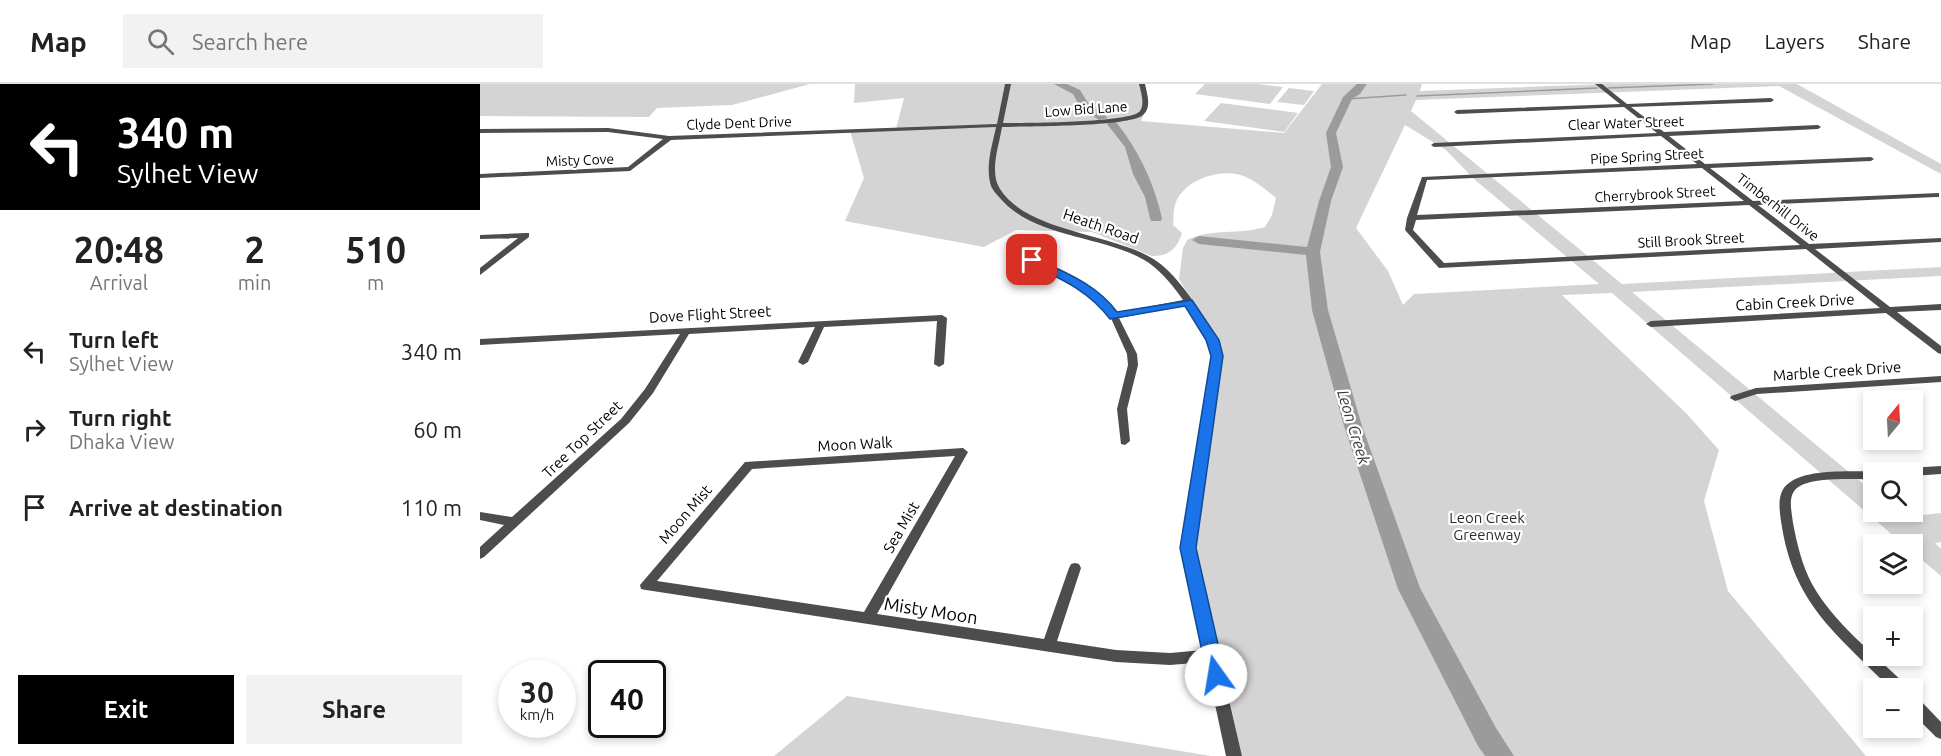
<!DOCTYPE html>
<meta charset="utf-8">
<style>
:root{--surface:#fff;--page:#f2f2f2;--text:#222;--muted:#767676;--line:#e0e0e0;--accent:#000}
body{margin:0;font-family:Ubuntu,sans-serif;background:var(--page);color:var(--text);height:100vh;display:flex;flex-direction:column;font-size:22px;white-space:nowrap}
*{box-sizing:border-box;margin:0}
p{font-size:20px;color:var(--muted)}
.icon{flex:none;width:33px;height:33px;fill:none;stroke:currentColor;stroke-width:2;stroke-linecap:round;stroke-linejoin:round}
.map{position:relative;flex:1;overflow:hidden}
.panel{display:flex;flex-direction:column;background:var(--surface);width:480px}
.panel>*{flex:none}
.hud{background:#000;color:#fff;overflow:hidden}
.needle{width:39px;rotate:18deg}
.fabs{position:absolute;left:1383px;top:306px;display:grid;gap:12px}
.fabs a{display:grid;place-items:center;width:60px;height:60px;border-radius:0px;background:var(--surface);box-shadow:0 3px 9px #0003;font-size:30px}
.speed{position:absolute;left:18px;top:576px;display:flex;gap:12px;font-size:30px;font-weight:700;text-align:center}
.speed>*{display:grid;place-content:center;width:78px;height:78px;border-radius:50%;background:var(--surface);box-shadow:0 3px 9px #0003;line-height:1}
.speed small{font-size:15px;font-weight:400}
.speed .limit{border:3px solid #111;border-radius:9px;background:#fff;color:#111}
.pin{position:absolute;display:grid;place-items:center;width:51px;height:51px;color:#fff;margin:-26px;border-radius:12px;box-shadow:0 3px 9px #0006}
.me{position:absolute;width:66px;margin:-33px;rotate:347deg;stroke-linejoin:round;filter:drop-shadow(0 0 4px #0008)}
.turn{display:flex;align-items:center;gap:21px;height:126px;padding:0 18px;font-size:27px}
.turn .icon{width:78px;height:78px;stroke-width:2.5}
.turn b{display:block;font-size:42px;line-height:51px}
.eta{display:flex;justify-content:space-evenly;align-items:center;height:102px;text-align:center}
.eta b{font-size:36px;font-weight:700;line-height:42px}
.button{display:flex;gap:12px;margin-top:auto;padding:12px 18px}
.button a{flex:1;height:69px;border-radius:0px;background:var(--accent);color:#fff;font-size:24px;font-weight:700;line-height:69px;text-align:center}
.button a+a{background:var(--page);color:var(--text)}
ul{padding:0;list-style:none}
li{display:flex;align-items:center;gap:18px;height:78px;padding:0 18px}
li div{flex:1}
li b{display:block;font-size:22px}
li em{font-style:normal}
header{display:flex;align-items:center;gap:36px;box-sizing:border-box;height:84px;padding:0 30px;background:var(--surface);border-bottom:2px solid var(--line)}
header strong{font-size:28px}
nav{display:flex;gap:33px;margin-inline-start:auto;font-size:21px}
.search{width:420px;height:54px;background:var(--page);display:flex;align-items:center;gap:15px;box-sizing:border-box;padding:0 21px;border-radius:0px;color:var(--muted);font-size:22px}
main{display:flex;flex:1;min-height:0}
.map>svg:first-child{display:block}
</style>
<header>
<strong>Map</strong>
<div class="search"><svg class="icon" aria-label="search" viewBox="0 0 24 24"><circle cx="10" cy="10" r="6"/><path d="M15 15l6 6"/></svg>Search here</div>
<nav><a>Map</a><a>Layers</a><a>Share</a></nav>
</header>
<main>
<section class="panel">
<div class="hud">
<div class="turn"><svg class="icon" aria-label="left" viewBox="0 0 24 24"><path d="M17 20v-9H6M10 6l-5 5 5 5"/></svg><div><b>340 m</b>Sylhet View</div></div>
</div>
<div class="eta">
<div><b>20:48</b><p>Arrival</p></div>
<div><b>2</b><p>min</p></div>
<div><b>510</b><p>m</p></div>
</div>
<ul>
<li><svg class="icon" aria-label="left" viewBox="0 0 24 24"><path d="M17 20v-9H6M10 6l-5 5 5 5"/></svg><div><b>Turn left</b><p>Sylhet View</p></div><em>340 m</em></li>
<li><svg class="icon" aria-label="right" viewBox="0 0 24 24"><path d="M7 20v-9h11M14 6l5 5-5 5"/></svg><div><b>Turn right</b><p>Dhaka View</p></div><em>60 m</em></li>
<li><svg class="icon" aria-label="arrive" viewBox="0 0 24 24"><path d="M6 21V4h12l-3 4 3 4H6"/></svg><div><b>Arrive at destination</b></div><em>110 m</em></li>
</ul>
<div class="button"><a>Exit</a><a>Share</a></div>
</section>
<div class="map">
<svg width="1461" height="672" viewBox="0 0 1461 672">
<rect width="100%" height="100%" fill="#fff"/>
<g fill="#d4d4d4" fill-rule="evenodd">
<polygon points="0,0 330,0 252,21 177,24 169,33 0,32"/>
<path d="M375,0H662L667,23L661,37L804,49L842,0H942L940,7L1126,0H1317L1461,80V90L1299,2L936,16L931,27L1142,200L1461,183V192L1152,208L1393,408L1394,428H1417L1424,433L1461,429V458L1455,459L1461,465V492L1433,468L1432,460H1423L1132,209L1082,211L1206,329L1239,366L1224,417L1248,507L1386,672H762L717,469V448L741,264L699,195L703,164L707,156C732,144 759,151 785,143L792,131L796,114C785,105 770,92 756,90C736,86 704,97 696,118C693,124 694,134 693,141L702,149C697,165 689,172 672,172L612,148L536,146L504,163L365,137L384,94L370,47L416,45L424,14L374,19ZM925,41L966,66L994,95L1119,200L934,210L923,221L908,187L876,144Z"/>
<polygon points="725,0 777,0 803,3 790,20 715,10"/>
<polygon points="809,4 834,7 824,21 797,18"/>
<polygon points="741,19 818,29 804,48 724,37"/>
<polygon points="367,612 731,672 732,672 294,672"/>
</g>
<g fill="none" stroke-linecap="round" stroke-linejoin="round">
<g stroke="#9b9b9b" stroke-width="1.5">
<polyline points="1128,4 1233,0"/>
<polyline points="937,12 1117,4"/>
<polyline points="867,15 926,11"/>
</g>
<g fill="#9b9b9b" fill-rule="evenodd">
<polygon points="574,0 587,0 600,6 608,19 628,34 619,36 600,23 593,10"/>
<polygon points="877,0 887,0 880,10 872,15 856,49 863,83 851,117 840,168 848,226 882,342 940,504 1016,644 1034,672 1005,672 998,662 918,505 864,342 832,226 826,171 719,160 712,156 719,152 827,163 839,117 851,83 846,49 863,13"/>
<path d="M628,38H636C658,65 674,99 682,134L681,137H671L670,134L665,113L653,90L645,63L627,40Z"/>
</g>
<g fill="#4d4d4d" fill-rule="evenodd">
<path d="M525,0H531L523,39C543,39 652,39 660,27C665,20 661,8 659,0H665C667,10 672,23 663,31C650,43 546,42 522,43C519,62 509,88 520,105C548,149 634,149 675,176C693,188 706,207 718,224C727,238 739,255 742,272L714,464L762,672H746L726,578L690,581L636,578L166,506L161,505L160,501L265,378L483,364L488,368L397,530L564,555L589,484L591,480L595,479L599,480L601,484L577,557L636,566L690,569L724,566L702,464L732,272L731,264L707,221L639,234L657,270L658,281L647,325L650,357L645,361L641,360L637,325L648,281L647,270L630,232L619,218L597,201L547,176L548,174H554C587,190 613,199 636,229L703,216C694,203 683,189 669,179C625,150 555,156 519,113C516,110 513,106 511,102C505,82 512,63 516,43L191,56L150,87L0,94V90L148,83L183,55L128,48L0,49V45L128,44L189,52L517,40ZM475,372L384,528L177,497L272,385Z"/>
<path d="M1115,0H1122L1147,20L1291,14L1294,16L1291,18L1151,23L1184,48L1338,41L1341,43L1338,45L1189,52L1225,80L1391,73L1394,75L1391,77L1230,84L1273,117L1459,109V113H1456L1278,121L1329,160L1461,154V158L1335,165L1410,223L1461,220V226L1417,228L1461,262V270L1458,269L1406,229L1171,243L1166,240L1171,237L1400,224L1326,165L959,184L925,146L927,134L942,93L1217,80L1181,52L954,63L951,61L954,59L1177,49L1144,23L977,30L974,28L977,26L1140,20ZM1222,84L1264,117L937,131L947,96ZM1269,121L1320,161L964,179L933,146L936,136Z"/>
<polygon points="46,149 49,149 49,153 0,191 0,184 38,154 0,155 0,151"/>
<polygon points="462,231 467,234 464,280 459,283 454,280 457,237 344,243 328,278 323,281 318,278 335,243 209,250 173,309 149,339 4,473 0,475 0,463 24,441 0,436 0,428 32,433 141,335 165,305 200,250 0,261 0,255"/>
<polygon points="1461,292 1461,298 1277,310 1255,317 1250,314 1251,312 1276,304"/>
<polygon points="1461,382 1461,390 1432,392 1432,388 1423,388 1425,385 1429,384"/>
<path d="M1394,387L1398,388H1394V395C1374,396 1333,392 1317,404C1307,412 1312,429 1313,439C1317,460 1322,481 1332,500C1353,538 1394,570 1424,599L1426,604H1410C1355,548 1313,520 1301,437C1299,424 1297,407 1309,399C1328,384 1371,388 1394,387Z"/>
<polygon points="1432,612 1437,613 1461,638 1461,655 1456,653 1432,629"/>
</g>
</g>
<path fill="#1a73e8" stroke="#114b97" stroke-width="1.5" d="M548,174H555C586,189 616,200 637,228L712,216L739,256L743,272L716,464L745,591L742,597L736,600L729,597L727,591L700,464L731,272L726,256L705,222L630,235C608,206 579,194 548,179Z"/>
<g text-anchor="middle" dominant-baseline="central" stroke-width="4.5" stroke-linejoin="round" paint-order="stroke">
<g font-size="14" fill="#000" stroke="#fff">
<text transform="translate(606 25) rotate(-4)">Low Bid Lane</text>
<text transform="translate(259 39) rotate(-2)">Clyde Dent Drive</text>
<text transform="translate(1146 39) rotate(-2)">Clear Water Street</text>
<text transform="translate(1167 72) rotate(-3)">Pipe Spring Street</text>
<text transform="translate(100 76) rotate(-2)">Misty Cove</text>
<text transform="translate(1175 110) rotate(-3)">Cherrybrook Street</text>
<text transform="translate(1298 123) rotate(38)">Timberhill Drive</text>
<text transform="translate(1211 156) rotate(-3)">Still Brook Street</text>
</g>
<g font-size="15" fill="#000" stroke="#fff">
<text transform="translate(621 142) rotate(19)">Heath Road</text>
<text transform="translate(1315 218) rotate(-3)">Cabin Creek Drive</text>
<text transform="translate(230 230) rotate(-3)">Dove Flight Street</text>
<text transform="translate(1357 287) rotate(-4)">Marble Creek Drive</text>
<text transform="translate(102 355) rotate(-44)">Tree Top Street</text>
<text transform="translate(375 360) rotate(-3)">Moon Walk</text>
<text transform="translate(205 430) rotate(-49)">Moon Mist</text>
<text transform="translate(421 443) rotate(-60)">Sea Mist</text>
</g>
<g font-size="15" fill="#2b2b2b" stroke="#fff">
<text x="1007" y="433">Leon Creek<tspan x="1007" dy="17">Greenway</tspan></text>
</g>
<g font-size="16" font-style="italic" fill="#3c3c3c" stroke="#fff">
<text transform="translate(874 343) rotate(73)">Leon Creek</text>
</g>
<g font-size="18" fill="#000" stroke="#fff">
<text transform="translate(451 526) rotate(9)">Misty Moon</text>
</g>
</g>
</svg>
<div class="fabs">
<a><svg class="needle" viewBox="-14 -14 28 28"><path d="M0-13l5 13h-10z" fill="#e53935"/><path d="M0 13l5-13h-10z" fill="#767676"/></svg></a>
<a><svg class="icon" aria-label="search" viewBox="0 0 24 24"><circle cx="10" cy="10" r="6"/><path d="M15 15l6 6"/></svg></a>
<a><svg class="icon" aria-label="layers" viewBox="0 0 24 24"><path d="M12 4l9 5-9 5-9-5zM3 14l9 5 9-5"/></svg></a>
<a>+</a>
<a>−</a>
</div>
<div class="speed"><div>30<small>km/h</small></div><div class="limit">40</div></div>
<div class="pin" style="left:552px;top:176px;background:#d93025"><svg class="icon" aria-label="arrive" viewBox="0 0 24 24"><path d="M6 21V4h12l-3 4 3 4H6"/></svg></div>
<svg class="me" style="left:736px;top:591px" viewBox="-20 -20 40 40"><circle r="19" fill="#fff"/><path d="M0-13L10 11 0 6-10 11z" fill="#1a73e8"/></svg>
</div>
</main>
